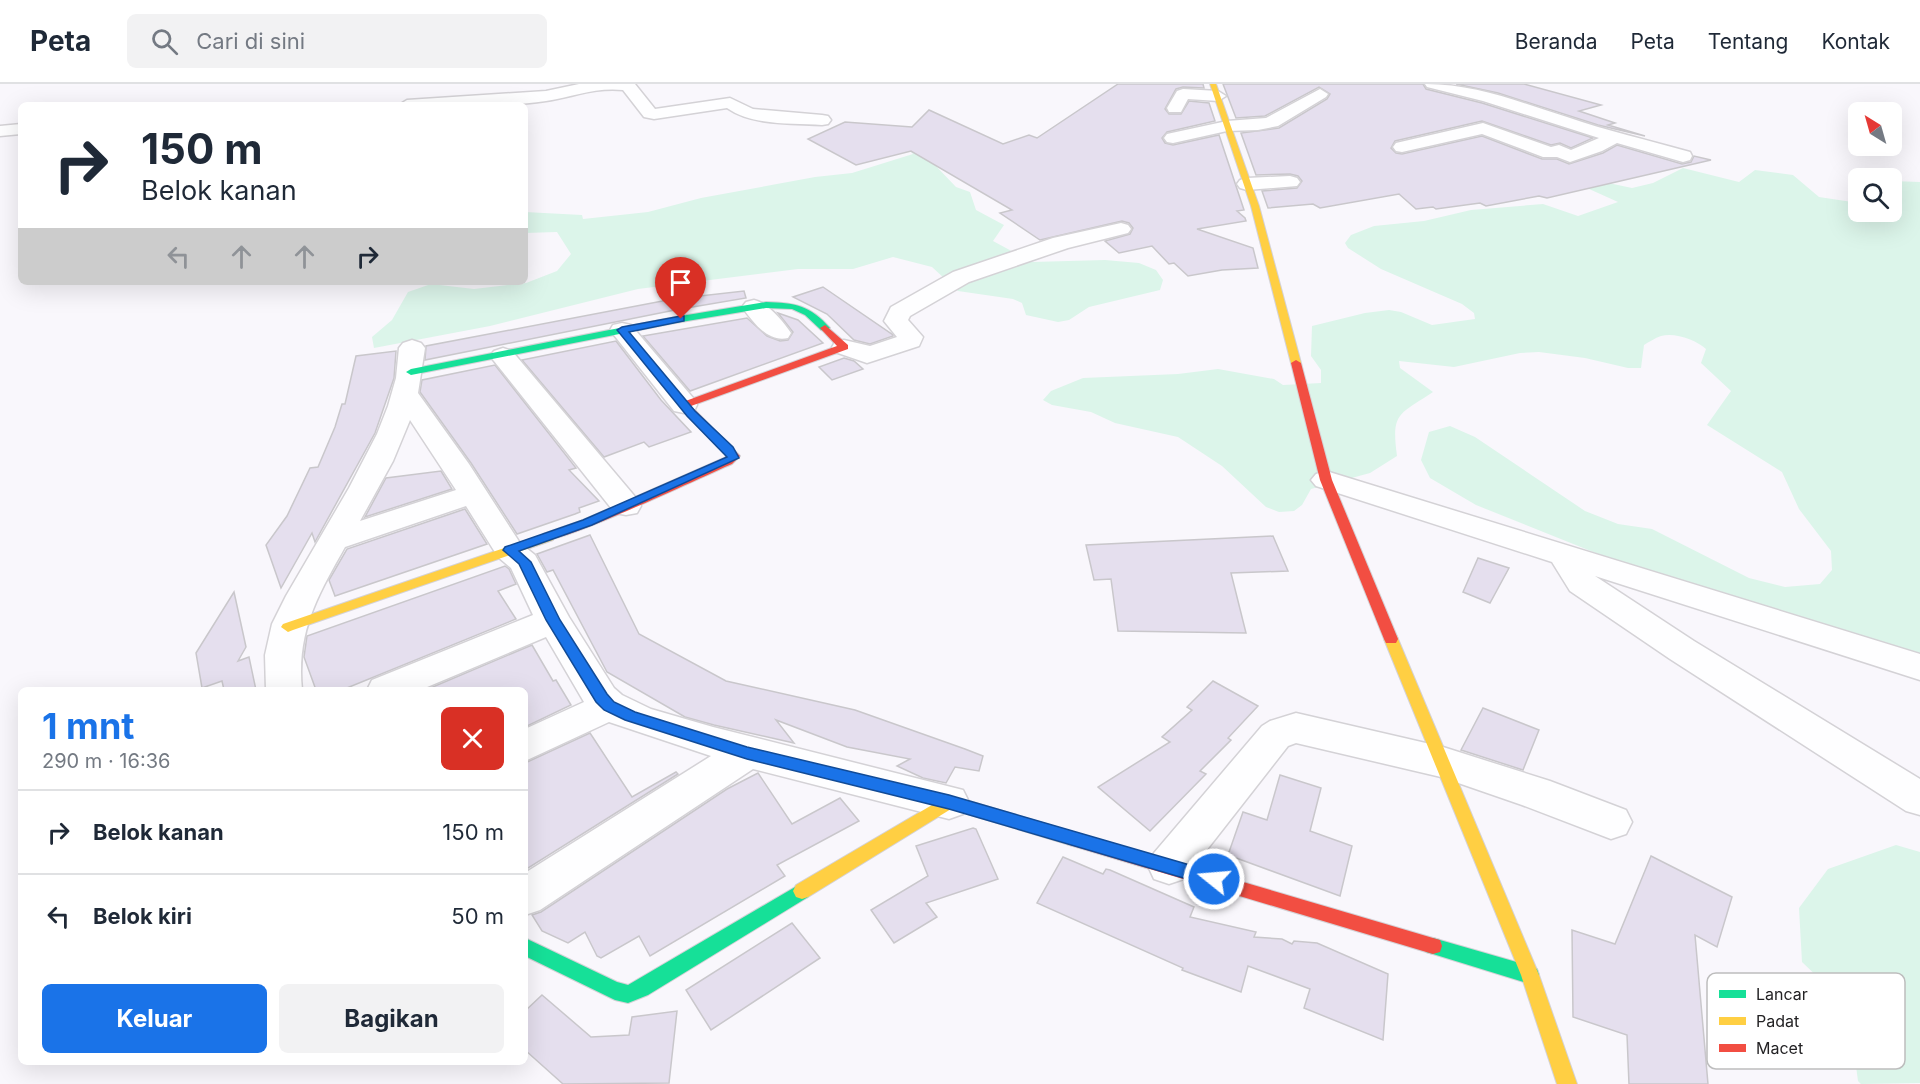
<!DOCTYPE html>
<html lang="id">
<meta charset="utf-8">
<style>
:root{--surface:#fff;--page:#f2f2f3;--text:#1f2937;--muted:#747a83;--line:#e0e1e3;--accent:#1a73e8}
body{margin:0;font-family:Inter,sans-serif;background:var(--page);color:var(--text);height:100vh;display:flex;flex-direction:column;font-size:22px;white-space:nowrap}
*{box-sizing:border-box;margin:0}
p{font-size:20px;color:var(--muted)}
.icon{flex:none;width:33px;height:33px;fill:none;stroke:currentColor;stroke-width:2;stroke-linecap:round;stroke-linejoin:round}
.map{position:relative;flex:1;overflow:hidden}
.panel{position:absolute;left:18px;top:603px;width:510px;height:378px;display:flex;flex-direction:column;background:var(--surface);border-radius:9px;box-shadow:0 6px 24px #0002}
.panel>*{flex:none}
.hud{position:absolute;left:18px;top:18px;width:510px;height:183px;border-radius:9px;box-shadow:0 6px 24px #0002;background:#fff;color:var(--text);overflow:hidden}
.needle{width:39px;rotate:323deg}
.buttons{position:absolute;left:1848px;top:18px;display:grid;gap:12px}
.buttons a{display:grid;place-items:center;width:54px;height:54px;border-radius:9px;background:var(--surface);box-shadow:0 6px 24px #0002;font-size:30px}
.pin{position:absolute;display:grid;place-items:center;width:51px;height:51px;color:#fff;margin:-62px -26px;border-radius:50% 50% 50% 0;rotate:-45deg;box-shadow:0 0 6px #0007}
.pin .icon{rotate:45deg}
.me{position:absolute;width:66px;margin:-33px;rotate:287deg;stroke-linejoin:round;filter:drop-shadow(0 0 4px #0008)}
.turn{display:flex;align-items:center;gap:21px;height:126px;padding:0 24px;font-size:27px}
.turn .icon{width:78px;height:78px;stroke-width:2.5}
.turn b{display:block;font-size:42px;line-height:51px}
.lanes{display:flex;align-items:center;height:57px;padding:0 24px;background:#0003;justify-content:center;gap:30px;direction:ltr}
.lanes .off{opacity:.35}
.round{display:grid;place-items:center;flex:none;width:63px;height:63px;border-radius:9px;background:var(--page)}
.summary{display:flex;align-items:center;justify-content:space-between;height:102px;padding:0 24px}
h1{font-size:36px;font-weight:700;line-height:45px;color:var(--accent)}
.button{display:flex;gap:12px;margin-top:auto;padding:12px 24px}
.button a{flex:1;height:69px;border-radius:9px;background:var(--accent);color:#fff;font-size:24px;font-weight:700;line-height:69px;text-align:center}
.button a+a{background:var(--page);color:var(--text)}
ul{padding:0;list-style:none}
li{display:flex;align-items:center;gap:18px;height:84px;padding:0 24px;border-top:2px solid var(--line)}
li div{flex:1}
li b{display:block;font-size:22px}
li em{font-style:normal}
header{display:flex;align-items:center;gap:36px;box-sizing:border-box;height:84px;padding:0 30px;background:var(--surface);border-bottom:2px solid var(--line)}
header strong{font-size:28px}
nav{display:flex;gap:33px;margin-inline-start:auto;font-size:21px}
.search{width:420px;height:54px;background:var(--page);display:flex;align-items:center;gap:15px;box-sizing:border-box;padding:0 21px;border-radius:9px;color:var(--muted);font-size:22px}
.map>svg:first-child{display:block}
</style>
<header>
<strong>Peta</strong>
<div class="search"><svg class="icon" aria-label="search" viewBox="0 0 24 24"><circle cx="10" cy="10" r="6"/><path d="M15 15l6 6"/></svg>Cari di sini</div>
<nav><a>Beranda</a><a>Peta</a><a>Tentang</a><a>Kontak</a></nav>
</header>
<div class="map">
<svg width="1920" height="1000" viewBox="0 0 1920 1000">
<rect width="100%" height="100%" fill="#f9f7fc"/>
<g fill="#dcf5ea">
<polygon points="932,60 934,80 956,103 970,108 976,126 1004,141 993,157 1032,178 1105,176 1139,179 1156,186 1163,196 1160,206 1089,223 1069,236 1058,238 1026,231 1022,219 1013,215 958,207 932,183 893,173 853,185 798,185 638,205 490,242 374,264 372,253 392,236 408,208 431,200 474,205 526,199 557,187 571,170 557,148 525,149 525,128 582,131 583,135 648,128 701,114 815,93 852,89 913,70 906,63"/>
<path d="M1683,84L1739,98L1755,86L1793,91L1819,113L1852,118L1858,115V128H1892V97L1920,98V571L1688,506L1476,421L1430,394L1421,376L1429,348L1450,342L1475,353L1585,427L1618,440L1652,445L1749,494L1785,503L1820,500L1832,486L1831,467L1799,425L1782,388L1707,341L1731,307L1701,279L1706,265C1696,256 1675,248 1661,252C1655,254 1649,258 1644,261L1641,284H1628L1585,274L1539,268L1520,269L1454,283L1399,277L1400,284L1433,308C1399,331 1391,328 1397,372L1370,389L1311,405L1302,421L1294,427L1279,428L1266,423L1222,382L1178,353L1115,339L1091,328L1052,321L1043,316L1051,307L1083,294L1178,290L1218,285L1274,295L1283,301L1321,299V286L1311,272L1312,242L1365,229L1389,226L1401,228L1432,241L1475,235L1474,229L1462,220L1381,185L1348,164L1345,159L1351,151L1374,142L1424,137L1471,126L1543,120L1578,132L1618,118L1578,100L1599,97L1632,104L1653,99Z"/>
<polygon points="1896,761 1920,768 1920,999 1861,1000 1858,997 1852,952 1824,899 1802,878 1799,824 1828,785"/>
</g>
<g fill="#e5dfee" stroke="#c9c7cb" stroke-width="1.5">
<polygon points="1118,0 1203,0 1204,4 1183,3 1176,5 1165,25 1169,30 1181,30 1189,17 1209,19 1215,37 1167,48 1162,54 1165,59 1173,61 1219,51 1244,126 1237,127 1245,134 1246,137 1197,145 1253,164 1258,184 1222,186 1188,192 1174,179 1169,180 1152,162 1119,169 1105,157 1130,150 1133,144 1129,139 1122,137 1040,156 1000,129 1012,126 911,67 856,81 808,55 845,38 912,43 929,26 1003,60 1029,51 1037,54"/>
<polygon points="1223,0 1423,0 1426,5 1482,19 1593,54 1571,64 1560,59 1551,61 1482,37 1395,57 1391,64 1396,69 1402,70 1482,52 1542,75 1557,75 1569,80 1603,69 1617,61 1682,80 1691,78 1694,72 1711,76 1547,114 1539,112 1486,122 1480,119 1436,125 1433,123 1416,125 1399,110 1320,124 1313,120 1268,124 1262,107 1297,104 1302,97 1298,92 1290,90 1256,91 1241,49 1279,44 1327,15 1330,10 1319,3 1265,32 1236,34"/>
<polygon points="1456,0 1524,0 1601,21 1579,27 1615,39 1608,41 1645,52 1598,41 1498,9"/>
<polygon points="823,203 893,251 893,252 870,260 854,256 827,230 793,213"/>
<polygon points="744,207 746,214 675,226 425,276 426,262 673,215"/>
<polygon points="778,229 798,236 823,259 690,307 643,252 747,234 767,252 780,257 788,256 793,248"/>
<polygon points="616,257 661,316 691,348 649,363 644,358 604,373 522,276"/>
<polygon points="396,267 394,294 375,349 315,458 312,449 281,504 266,461 287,432 310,384 318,383 335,343 342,320 345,320 356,272"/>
<polygon points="844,274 854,277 863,285 832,296 819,283"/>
<polygon points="495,281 576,384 569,386 599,417 579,424 580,428 575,430 517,450 471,379 420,308 422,296"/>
<polygon points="441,387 452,405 365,433 386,394"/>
<polygon points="465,425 487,460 335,512 329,496 347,465"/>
<polygon points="590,451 639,550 726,597 855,626 965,665 983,672 979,687 955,683 946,699 923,694 897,682 910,675 847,663 776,636 794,659 714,641 685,633 607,588 553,486 547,488 537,470"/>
<polygon points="1273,452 1288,487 1231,489 1246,549 1118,547 1111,495 1094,496 1086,461"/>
<polygon points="1478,474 1509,484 1490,519 1463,508"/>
<polygon points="505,482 509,485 516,500 498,507 516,535 342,606 316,606 304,573 307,552"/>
<polygon points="234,508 246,563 238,577 249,573 256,606 224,606 222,597 202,604 196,569"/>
<polygon points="532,561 553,597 556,596 571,621 525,643 525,606 428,605"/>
<polygon points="1213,597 1258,622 1228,654 1231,656 1200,687 1206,690 1150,747 1098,703 1170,658 1162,653 1192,626 1187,623"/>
<polygon points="1483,624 1539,646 1523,686 1461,666"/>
<polygon points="590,649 632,713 676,688 678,690 525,786 525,679"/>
<polygon points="758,689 792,740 840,714 859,737 777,781 785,792 650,872 639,852 601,874 597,872 585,848 568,859 542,847 532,831 541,828 727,705"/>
<polygon points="1280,691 1321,704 1310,747 1352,762 1340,812 1228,771 1243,728 1267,736"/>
<polygon points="973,744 976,745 998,795 926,819 937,833 894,859 871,826 928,792 916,762"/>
<polygon points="1651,772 1732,813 1717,863 1695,851 1708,1000 1629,1000 1627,951 1573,933 1572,846 1615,860"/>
<polygon points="1063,773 1103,790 1106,785 1110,786 1194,823 1190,833 1256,848 1254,853 1282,855 1292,860 1294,857 1317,859 1388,890 1383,956 1304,924 1310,905 1248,882 1241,908 1182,886 1183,884 1037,819"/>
<polygon points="792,839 820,874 711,946 686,906"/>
<polygon points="542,911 591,953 629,951 632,933 677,927 669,999 563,1000 525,966 525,927"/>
</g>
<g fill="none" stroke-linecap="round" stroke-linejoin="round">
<defs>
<g id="street">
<path d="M579,0H635L655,25L730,14L753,25L822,31L828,32L831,36L828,40L822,41C792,39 753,42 727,24L654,35L644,33L623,6C595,3 573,13 546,17C498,24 447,21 399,21L407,16L546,7Z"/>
<path d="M1425,0C1476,0 1519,18 1567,33C1607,47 1648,56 1690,68L1692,72L1690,76L1683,78L1617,59L1602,67L1570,78L1557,73H1543L1482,50L1402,68L1396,67L1393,63L1396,59L1483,39L1551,63L1559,61L1571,66L1599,54L1483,17L1427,3Z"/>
<polygon points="1183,5 1218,7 1226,12 1218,17 1188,15 1181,28 1169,28 1167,24 1177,7"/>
<polygon points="1320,5 1328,10 1326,13 1278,42 1258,46 1227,47 1173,59 1167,58 1164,54 1167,50 1227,37 1266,34"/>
<polygon points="21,40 21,50 0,52 0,42"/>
<polygon points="1290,92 1297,94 1300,98 1297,102 1247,106 1240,104 1237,100 1240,96 1247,94"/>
<polygon points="1121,139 1128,141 1131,145 1128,149 1068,164 969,198 910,232 908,236 923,253 919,262 867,279 835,268 832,263 835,258 844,256 870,262 897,253 884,237 891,223 953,188 1053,154"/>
<path d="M754,216C768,219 783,237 791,249L788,254C768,259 753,238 742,223L746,218Z"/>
<polygon points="622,239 631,241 694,315 697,321 694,327 684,329 674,327 610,246 613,241"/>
<path d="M412,256L421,259L425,264L418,309L469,380L520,459L535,471L569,533L614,604L622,611L651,625L713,643L963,706L969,718L963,730L949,735L753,685L540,826L525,831V789L711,672L609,638L525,677V645L584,618L546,553L420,606H367L372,596L533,531L511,484L498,473L466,422L345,463C318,511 296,548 302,606H266L265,571L272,540L286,512L349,404L377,350L388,322L396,294L399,264L403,259ZM410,336L456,406L360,437L393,377Z"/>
<polygon points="503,264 512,267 637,415 641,422 637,429 626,431 615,429 490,272 494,267"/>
<polygon points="1326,387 1920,570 1920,596 1595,492 1694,557 1920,695 1920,731 1906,727 1670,575 1570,507 1552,478 1316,402 1311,396 1316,390"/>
<polygon points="1296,629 1443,663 1550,697 1626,726 1632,738 1626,750 1611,755 1522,721 1441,693 1296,659 1288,662 1184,795 1169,800 1154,795 1148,782 1154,769 1262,642 1270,637"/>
</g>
<g id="fast">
<path d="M766,218C795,219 810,221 830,244L825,247L821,246L805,231L792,225L766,224L675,239L411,291L406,288L411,285L675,233Z"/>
<polygon points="802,799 808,801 811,807 808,813 648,911 628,919 615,916 525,872 525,854 617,898 628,901"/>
<polygon points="1433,854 1530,882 1537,885 1539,891 1537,897 1530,900 1433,870 1426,868 1424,862 1426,856"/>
</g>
<g id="slow">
<polygon points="1210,0 1216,0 1259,122 1301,279 1300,281 1296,282 1291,279 1251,122"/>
<polygon points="548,449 553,450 554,453 553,456 293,546 288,548 281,543 283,540"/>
<polygon points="1391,550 1396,551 1398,555 1539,891 1577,1000 1557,1000 1521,891 1384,555 1386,551"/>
<polygon points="949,711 1073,748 1079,750 1082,755 1079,760 1073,762 951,725 808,813 802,815 796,813 793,807 796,801"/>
</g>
<g id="jam">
<path d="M825,241L848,261V265L691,322L738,370L740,372L732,380C706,391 561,460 543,456L542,453L543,450L583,436L724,374L727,372L680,323V319L837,262L820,244Z"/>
<polygon points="1296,276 1301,279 1332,396 1398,555 1396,559 1386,559 1384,555 1320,396 1291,279"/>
<polygon points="1073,748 1433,854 1440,856 1442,862 1440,868 1433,870 1073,762 1067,760 1064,755 1067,750"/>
</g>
</defs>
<use href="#street" stroke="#d4d2d6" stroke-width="3"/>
<use href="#fast" stroke="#d4d2d6" stroke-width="2"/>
<use href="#slow" stroke="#d4d2d6" stroke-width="2"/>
<use href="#jam" stroke="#d4d2d6" stroke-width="2"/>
<use href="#street" fill="#fefeff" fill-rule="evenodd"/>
<use href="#fast" fill="#16e098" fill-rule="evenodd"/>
<use href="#slow" fill="#ffcf43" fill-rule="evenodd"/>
<use href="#jam" fill="#f24e42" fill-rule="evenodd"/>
</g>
<polygon fill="#1a73e8" stroke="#114b97" stroke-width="1.5" points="681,232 684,232 684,237 629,248 695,327 733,363 739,374 592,441 519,467 531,478 560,536 607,610 614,618 635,628 747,663 949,711 1214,788 1220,790 1223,795 1220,801 1214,803 949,725 747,675 625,636 604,626 596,618 546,536 519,480 503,466 505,463 583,436 727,373 687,332 617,246 622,243"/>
<rect x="1707" y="889" width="198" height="96" rx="9" fill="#fff" stroke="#bdbdbd" stroke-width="1.5"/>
<rect x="1719" y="906" width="27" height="8" fill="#16e098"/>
<rect x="1719" y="933" width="27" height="8" fill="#ffcf43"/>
<rect x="1719" y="960" width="27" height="8" fill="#f24e42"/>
<g font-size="16" fill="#232224">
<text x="1756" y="916">Lancar</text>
<text x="1756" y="943">Padat</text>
<text x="1756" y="970">Macet</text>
</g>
</svg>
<div class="buttons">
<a><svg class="needle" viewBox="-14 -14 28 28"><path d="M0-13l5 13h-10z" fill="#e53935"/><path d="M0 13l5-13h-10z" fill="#747a83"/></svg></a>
<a><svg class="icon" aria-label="search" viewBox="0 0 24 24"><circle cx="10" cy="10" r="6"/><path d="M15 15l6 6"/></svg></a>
</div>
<div class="pin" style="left:681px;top:235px;background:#d93025"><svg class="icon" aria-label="arrive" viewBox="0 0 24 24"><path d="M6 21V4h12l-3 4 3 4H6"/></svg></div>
<svg class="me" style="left:1214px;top:795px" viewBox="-20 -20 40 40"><circle r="17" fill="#1a73e8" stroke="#fff" stroke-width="3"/><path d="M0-11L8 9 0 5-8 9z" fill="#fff"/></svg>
<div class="hud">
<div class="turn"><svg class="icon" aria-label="right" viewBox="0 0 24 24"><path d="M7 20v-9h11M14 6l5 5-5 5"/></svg><div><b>150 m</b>Belok kanan</div></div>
<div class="lanes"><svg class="icon off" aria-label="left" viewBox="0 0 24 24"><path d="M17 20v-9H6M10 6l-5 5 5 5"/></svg><svg class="icon off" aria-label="ahead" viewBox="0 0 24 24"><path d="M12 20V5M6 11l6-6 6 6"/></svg><svg class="icon off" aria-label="ahead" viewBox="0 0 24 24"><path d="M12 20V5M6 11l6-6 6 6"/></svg><svg class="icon" aria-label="right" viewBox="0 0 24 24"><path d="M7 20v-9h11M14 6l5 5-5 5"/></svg></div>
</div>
<section class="panel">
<div class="summary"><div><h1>1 mnt</h1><p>290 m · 16:36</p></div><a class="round" style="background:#d93025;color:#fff"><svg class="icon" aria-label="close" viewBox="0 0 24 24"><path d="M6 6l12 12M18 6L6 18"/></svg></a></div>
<ul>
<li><svg class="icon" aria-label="right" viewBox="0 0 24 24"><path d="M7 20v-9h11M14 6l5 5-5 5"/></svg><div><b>Belok kanan</b></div><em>150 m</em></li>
<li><svg class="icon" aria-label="left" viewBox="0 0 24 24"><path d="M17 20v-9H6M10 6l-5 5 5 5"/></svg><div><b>Belok kiri</b></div><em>50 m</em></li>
</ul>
<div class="button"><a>Keluar</a><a>Bagikan</a></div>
</section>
</div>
